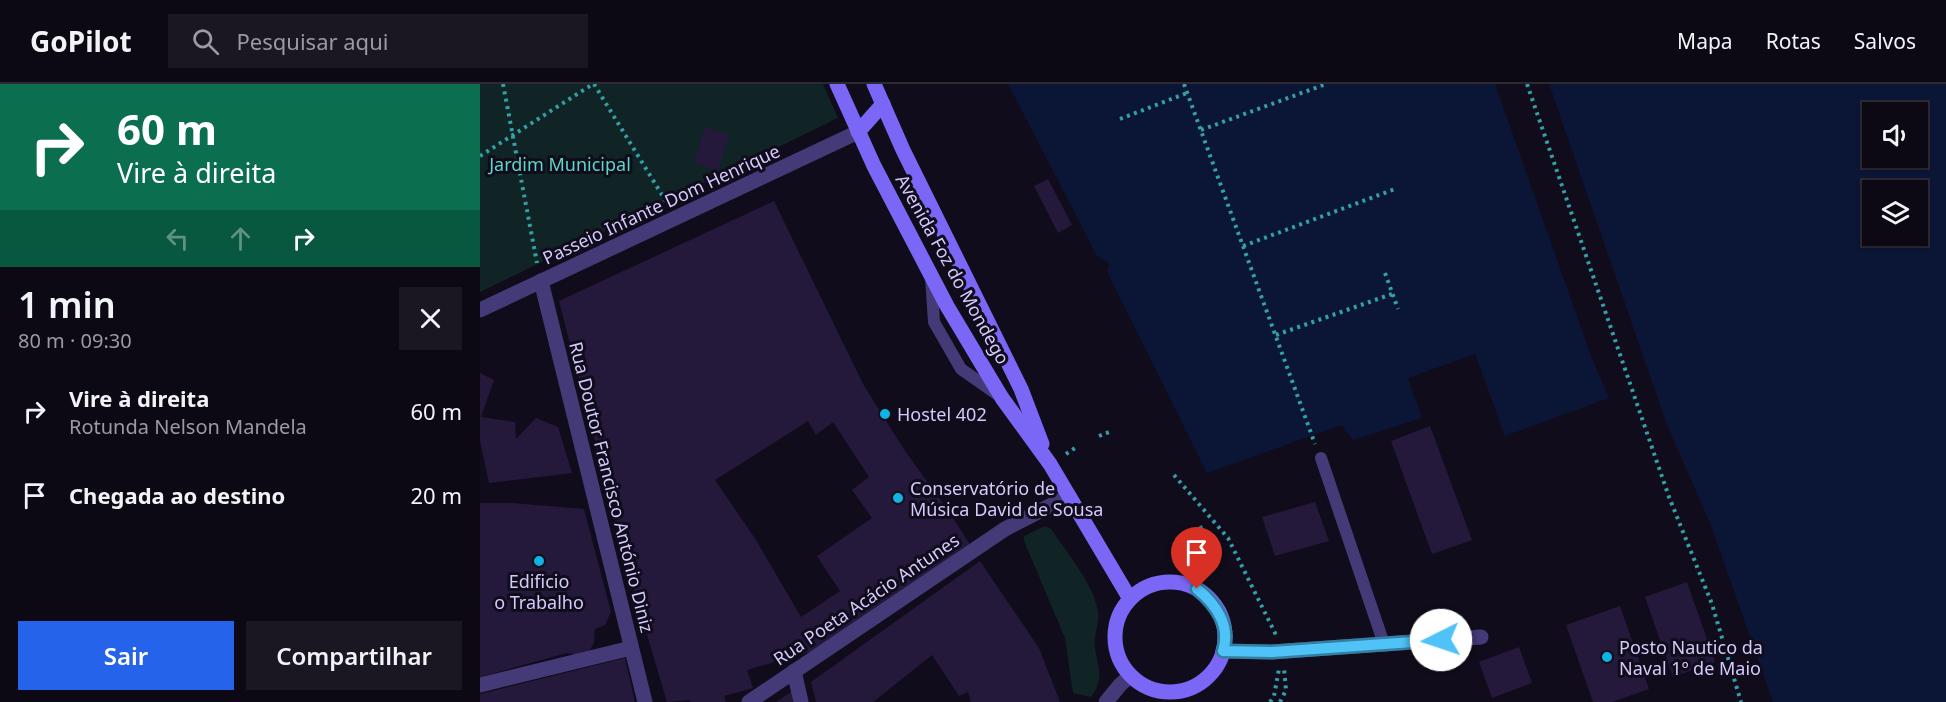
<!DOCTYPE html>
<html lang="pt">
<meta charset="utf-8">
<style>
:root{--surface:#0d0914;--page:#1b1722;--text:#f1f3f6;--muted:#9a9aa0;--line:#2d2a34;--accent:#2563eb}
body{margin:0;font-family:"Noto Sans",sans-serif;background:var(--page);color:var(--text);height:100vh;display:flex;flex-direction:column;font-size:22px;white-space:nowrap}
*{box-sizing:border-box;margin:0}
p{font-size:20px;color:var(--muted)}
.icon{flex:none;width:33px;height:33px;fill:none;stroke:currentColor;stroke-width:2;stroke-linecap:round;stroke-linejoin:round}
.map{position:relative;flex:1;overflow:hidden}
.drawer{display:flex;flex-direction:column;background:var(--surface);width:480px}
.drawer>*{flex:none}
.guide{background:#0b6e4f;color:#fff;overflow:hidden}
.fabs{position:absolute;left:1382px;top:18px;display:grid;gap:12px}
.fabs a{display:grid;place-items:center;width:66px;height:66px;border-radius:0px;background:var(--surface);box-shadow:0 2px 4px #0004,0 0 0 2px var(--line);font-size:30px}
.pin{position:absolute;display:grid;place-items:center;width:51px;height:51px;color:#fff;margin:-62px -26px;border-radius:50% 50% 50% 0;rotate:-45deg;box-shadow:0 0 6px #0007}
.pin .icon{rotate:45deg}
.me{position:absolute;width:66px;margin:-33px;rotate:266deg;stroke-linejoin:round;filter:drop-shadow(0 0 4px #0008)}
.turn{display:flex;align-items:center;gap:21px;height:126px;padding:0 18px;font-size:27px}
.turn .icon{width:78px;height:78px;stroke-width:2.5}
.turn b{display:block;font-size:42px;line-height:51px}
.lanes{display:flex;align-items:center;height:57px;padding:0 18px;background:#0003;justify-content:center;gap:30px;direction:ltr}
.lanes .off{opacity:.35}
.round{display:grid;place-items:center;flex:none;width:63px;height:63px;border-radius:0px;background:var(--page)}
.head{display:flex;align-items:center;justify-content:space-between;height:102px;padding:0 18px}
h1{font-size:36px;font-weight:600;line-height:45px}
.cta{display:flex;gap:12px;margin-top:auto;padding:12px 18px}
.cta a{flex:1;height:69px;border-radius:0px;background:var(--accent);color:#fff;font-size:24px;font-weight:600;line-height:69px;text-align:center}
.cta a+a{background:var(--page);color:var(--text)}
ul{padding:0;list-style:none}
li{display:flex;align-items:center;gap:18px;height:84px;padding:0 18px}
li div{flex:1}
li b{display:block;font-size:22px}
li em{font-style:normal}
header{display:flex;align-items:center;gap:36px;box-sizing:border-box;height:84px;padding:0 30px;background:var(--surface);border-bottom:2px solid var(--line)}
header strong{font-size:28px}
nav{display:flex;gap:33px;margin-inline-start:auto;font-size:21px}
.search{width:420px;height:54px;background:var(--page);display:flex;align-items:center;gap:15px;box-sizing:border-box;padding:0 21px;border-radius:0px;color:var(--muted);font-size:22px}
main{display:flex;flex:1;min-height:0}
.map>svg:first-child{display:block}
</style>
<header>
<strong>GoPilot</strong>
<div class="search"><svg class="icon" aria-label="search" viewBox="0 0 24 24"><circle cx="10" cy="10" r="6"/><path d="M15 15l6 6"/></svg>Pesquisar aqui</div>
<nav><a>Mapa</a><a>Rotas</a><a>Salvos</a></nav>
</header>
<main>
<section class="drawer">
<div class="guide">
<div class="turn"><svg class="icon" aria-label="right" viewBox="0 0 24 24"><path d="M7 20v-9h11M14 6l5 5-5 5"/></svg><div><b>60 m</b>Vire à direita</div></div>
<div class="lanes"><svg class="icon off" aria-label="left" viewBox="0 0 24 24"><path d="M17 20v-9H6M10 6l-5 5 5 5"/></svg><svg class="icon off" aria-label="ahead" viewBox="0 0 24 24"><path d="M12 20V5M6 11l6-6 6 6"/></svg><svg class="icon" aria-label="right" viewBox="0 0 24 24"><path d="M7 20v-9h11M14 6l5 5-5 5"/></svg></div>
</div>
<div class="head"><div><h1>1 min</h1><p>80 m · 09:30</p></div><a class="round"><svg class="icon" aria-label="close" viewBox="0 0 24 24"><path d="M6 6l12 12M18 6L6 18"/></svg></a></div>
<ul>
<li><svg class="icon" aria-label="right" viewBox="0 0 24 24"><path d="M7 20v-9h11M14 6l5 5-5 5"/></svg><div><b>Vire à direita</b><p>Rotunda Nelson Mandela</p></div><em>60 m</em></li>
<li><svg class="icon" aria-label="arrive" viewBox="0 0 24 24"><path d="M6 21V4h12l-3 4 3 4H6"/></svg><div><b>Chegada ao destino</b></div><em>20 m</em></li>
</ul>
<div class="cta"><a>Sair</a><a>Compartilhar</a></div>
</section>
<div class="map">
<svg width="1466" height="618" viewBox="0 0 1466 618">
<rect width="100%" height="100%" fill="#110c1b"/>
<g fill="#102325">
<polygon points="0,0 343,0 358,34 0,208"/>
<path d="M565,442L571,445C587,469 613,499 618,527C620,540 613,551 615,564C618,584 625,594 611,613L593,609L585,554L544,457V452Z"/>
</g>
<g fill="#0b1535" fill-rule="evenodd">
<polygon points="528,0 1015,0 1111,272 1129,314 1025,352 995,270 928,294 942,334 873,356 862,341 727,389 627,188 629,179 617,172"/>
<path d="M1069,0H1466V618H1293L1230,439L1187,341ZM1392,28H1437V74H1392ZM1392,106H1437V152H1392Z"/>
</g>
<g fill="#24193b" fill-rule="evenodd">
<polygon points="225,43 249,51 238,87 214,79"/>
<polygon points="568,95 592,141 578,149 554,102"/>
<path d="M294,117L383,300L425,367L465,422L491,462L340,565L267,586L273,604L244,612L246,618H210V616L187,618L151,497L79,217ZM328,337L336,351L353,338L389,393L372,406L392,434L337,472L360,507L321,533L276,456L235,396Z"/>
<polygon points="0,289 14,296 1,333 35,338 36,355 56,334 78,343 92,389 9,399 0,357"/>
<polygon points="950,342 992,456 952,470 911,357"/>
<polygon points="835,418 849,457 795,472 782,433"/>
<polygon points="0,419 31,419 104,425 131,528 125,541 115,545 114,559 108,569 98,571 87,569 0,593"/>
<polygon points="500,477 559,564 580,618 491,618 488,608 479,612 452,571 393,618 336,618 331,598"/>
<polygon points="1207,498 1235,578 1193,593 1165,513"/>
<polygon points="1140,522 1169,605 1132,618 1113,618 1086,541"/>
<polygon points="1039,563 1052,599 1012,614 999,578"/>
<polygon points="145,574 155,618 0,618 0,610"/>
<polygon points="311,608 313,618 296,618"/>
</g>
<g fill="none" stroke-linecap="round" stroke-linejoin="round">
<g stroke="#349fa6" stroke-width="4" stroke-dasharray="3 4.5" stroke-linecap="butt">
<polyline points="23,0 57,179"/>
<polyline points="114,0 187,119"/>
<polyline points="704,0 835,360"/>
<polyline points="1047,0 1189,413 1232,520 1261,618"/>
<polyline points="640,35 707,9"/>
<polyline points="721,46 846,0"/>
<polyline points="0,72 113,0"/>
<polyline points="763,162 915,105"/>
<polyline points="905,189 918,225"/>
<polyline points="796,251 912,210"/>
<polyline points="619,352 632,347"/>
<polyline points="586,370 598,362"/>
<polyline points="694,391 748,454 796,551"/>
<polyline points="720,442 731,463"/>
<polyline points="790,618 794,612 799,585"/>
<polyline points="800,618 806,606 804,584"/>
</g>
<g stroke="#443a78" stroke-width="12">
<polyline points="451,193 454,238 481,285 521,313"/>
<polyline points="841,374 904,560"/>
</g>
<g stroke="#443a78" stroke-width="15">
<polyline points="61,197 165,618"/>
<polyline points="0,226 378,48"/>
<polyline points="743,567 792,568 1001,553"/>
<polyline points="314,587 321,618"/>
<polyline points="0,601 151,564"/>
<polyline points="269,618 525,445 589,412"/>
<polyline points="626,618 640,601 650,592"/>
</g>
<g stroke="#7b67f6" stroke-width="15">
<polyline points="357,0 394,82 467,222 522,314 570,380 650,515"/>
<polyline points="394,0 423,66 541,305 562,360"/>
<polyline points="378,48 403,20"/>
<circle cx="690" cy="553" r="55"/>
</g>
</g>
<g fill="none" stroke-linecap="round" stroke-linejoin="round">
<defs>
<path id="route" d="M717,505C736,520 751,542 743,567L792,568L961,556"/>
</defs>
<use href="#route" stroke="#337fa1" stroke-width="15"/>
<use href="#route" stroke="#4fc3f7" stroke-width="10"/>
</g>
<g fill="#0eb5e4" stroke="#110c1b" stroke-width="2">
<circle cx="405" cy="330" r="6"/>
<circle cx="418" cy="414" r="6"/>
<circle cx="59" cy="477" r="6"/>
<circle cx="1127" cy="573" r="6"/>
</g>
<g text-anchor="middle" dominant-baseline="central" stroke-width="6" stroke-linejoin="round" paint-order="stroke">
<g font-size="18" fill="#5cd6c6" stroke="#110c1b">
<text x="80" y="80">Jardim Municipal</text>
</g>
<g font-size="18" fill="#d5cafc" stroke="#110c1b">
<text transform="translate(181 120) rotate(-25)">Passeio Infante Dom Henrique</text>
<text transform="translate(473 185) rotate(61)">Avenida Foz do Mondego</text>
<text transform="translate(132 403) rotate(76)">Rua Doutor Francisco António Diniz</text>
<text transform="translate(386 515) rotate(-34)">Rua Poeta Acácio Antunes</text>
</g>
<g font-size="18" fill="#d5cafc" stroke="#110c1b" text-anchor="start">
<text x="417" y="330">Hostel 402</text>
<text x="430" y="404">Conservatório de<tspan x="430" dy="21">Música David de Sousa</tspan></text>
<text x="59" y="497" text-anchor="middle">Edificio<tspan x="59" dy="21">o Trabalho</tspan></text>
<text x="1139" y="563">Posto Nautico da<tspan x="1139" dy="21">Naval 1º de Maio</tspan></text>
</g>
</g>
</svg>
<div class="fabs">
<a><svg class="icon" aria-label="sound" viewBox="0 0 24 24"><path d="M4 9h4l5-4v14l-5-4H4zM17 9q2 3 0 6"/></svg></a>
<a><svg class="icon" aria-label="layers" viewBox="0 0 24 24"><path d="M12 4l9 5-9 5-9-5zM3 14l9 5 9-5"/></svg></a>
</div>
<div class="pin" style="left:717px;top:505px;background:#d93025"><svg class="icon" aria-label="arrive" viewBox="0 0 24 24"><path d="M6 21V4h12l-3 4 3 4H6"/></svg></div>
<svg class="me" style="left:961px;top:556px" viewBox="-20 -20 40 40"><circle r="19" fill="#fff"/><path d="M0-13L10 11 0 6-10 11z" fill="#4fc3f7"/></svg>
</div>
</main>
